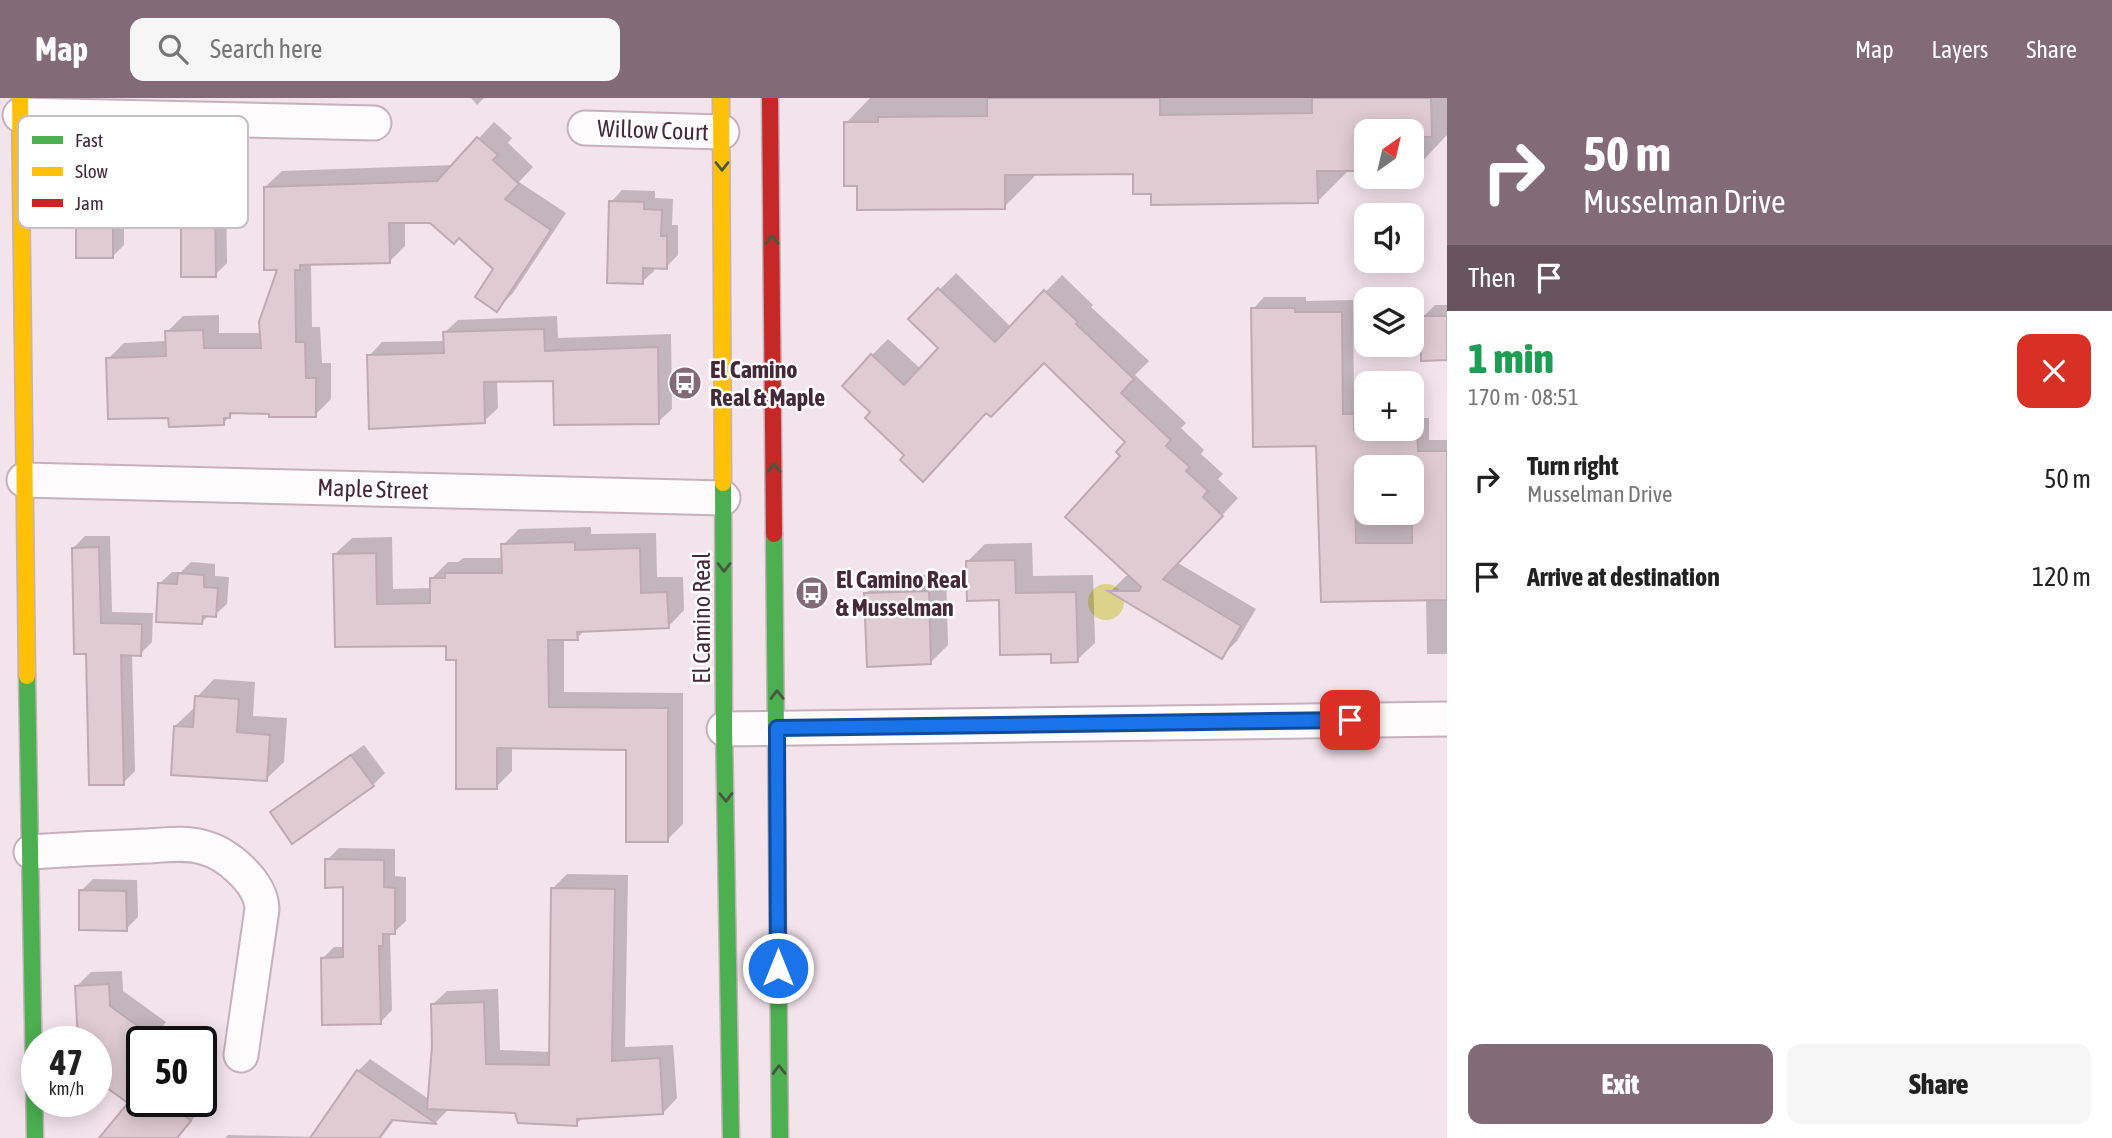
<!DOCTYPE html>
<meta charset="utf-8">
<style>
:root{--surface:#fff;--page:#f6f6f6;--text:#222;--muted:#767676;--accent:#826a77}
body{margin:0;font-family:"Asap Condensed",sans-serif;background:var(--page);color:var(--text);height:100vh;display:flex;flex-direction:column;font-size:26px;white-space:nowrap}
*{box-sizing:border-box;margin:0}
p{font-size:23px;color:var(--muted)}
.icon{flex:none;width:38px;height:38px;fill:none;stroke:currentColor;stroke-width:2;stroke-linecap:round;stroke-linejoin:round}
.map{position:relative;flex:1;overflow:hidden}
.drawer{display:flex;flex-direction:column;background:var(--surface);width:665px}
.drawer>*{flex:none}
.top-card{background:#826a77;color:#fff;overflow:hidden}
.needle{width:46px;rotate:34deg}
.controls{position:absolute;left:1354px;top:21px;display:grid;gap:14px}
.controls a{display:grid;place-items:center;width:70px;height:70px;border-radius:14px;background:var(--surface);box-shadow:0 4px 18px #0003;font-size:35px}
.speed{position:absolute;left:21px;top:928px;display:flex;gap:14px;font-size:35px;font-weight:700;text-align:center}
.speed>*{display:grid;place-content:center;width:91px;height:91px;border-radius:50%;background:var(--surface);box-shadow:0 4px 18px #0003;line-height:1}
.speed small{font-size:18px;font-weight:400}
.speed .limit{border:4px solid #111;border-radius:10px;background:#fff;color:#111}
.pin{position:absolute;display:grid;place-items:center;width:60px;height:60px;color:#fff;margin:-30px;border-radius:14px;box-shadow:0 4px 10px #0006}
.me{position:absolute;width:77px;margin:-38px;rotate:0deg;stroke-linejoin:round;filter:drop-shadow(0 0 5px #0008)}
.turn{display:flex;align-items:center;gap:24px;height:147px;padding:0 21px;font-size:32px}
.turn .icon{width:91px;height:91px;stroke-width:2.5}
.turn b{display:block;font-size:49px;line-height:60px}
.then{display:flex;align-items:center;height:66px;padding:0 21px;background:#0003;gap:14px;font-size:26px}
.round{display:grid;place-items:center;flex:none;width:74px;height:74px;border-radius:14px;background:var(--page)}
.overview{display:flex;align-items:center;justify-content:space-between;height:119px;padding:0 21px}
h1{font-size:42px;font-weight:800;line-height:52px;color:#1e9e55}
.primary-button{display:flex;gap:14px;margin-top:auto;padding:14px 21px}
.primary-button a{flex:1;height:80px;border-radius:14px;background:var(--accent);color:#fff;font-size:28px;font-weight:800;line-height:80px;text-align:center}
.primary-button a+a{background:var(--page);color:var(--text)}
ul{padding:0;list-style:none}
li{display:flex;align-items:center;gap:21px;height:98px;padding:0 21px}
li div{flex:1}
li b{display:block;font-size:26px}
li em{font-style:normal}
header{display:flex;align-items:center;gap:42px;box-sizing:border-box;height:98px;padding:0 35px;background:var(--accent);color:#fff}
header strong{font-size:33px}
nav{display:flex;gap:38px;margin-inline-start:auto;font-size:24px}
.search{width:490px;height:63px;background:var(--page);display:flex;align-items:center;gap:18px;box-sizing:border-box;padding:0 24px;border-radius:14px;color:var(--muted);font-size:26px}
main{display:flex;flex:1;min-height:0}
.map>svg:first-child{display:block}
</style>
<header>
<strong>Map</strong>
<div class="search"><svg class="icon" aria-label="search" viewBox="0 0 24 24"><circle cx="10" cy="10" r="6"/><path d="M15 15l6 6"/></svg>Search here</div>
<nav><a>Map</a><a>Layers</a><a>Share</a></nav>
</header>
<main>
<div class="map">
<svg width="1447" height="1040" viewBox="0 0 1447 1040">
<rect width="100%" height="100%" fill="#f3e3eb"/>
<circle fill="#ddd28b" cx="1106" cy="504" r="18"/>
<g fill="#0003" fill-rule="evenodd">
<polygon points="471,0 484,0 477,7"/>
<polygon points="870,0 1447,0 1447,37 1415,71 1412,33 1367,33 1347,74 1317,104 1153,94 1135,74 1034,75 1034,79 1004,109 859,87 846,25"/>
<polygon points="494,24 512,40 508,45 533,69 519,84 566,115 513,195 497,211 495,171 460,138 431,123 405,123 405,148 389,164 311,165 312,229 320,229 322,265 331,265 331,301 315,317 236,313 223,325 170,319 108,261 124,245 167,243 167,234 183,218 219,217 219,235 262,235 279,170 265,89 282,73 454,67"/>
<polygon points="174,65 209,65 209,96 226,96 227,165 215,177 162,77"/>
<polygon points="89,66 124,67 124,147 112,159 78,78"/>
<polygon points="622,92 655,93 655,100 673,101 672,127 678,127 678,157 666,169 654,169 654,173 642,184 611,104"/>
<polygon points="956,175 1011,229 1062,177 1093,207 1091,209 1149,263 1135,277 1186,325 1181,330 1204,352 1201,356 1223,376 1218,381 1238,400 1178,465 1256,511 1237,543 1221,559 1111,493 1126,478 1131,478 1123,358 1127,344 1044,263 907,356 873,314 872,257 888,241 921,271 940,249 911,221"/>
<path d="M1264,199H1306V203L1353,202L1354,305H1365L1367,331H1412V320H1429V342H1447V556H1427L1426,501L1323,502L1318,346L1253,211ZM1367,369H1412V415H1367Z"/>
<polygon points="1435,207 1447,207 1447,261 1423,219"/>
<polygon points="557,218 558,240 671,236 672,311 658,324 554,281 497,282 498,310 484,323 369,258 382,244 445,243 444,235 458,222"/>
<polygon points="591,429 591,436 656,435 657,479 683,479 684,512 668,529 585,532 577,540 564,540 564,594 683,595 683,726 667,742 628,650 512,648 512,673 496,689 458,561 448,546 337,548 335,456 352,440 392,439 393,491 431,490 431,481 448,464 458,464 463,460 503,460 503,447 519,431"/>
<polygon points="85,438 110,438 112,514 153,515 152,544 140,556 132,556 135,673 123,685 73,450"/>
<polygon points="1032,445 1033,478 1093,477 1095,545 1077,562 1053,554 968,463 985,446"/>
<polygon points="191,464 215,466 215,478 229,479 227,506 215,517 209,517 202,524 160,485 172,474 181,474"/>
<polygon points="946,476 948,547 930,565 866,496 884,478"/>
<polygon points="214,581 255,584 253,618 287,620 284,664 266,681 175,628 193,611 196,611 197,599"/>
<polygon points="364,647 385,675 373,687 272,715 284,703"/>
<polygon points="339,750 395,751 395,778 406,779 406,823 390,838 392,912 381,924 323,860 334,849 344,849 344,787 327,762"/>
<polygon points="567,776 628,777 625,949 673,947 677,1000 663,1015 584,1019 576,1026 517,1013 442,1010 447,1013 436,1024 395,1021 381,1040 322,1040 358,973 370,961 430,1002 434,948 432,907 447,893 498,891 500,952 550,954 553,790"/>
<polygon points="93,781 137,782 138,819 126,831 81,793"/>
<polygon points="122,873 123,893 166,924 152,943 142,943 142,1003 198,1003 204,1007 178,1040 102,1040 130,1004 96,943 79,943 77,888 91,874"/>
<polygon points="228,1037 315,1039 315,1040 225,1040"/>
</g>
<g fill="#dfcbd2" stroke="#c0aab2" stroke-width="2" fill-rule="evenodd">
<polygon points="987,0 1160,0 1160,17 1312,15 1312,0 1431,0 1432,39 1416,39 1416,72 1412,72 1412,33 1367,33 1367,73 1317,73 1318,105 1151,107 1151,96 1133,96 1133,76 1005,77 1005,111 857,112 857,88 844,88 844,24 878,24 878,19 987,18"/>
<polygon points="477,39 498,57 493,62 519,86 505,101 551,132 497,214 475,199 493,171 459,140 454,146 430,125 389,125 390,165 300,167 300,172 295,172 296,244 305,244 306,280 316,280 316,319 269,319 269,316 230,315 230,320 224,320 224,327 169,329 168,320 108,321 106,260 166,258 165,233 203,232 204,250 261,250 259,224 277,172 264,172 264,89 437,83"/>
<polygon points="161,76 198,76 198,107 215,107 216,179 181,179 181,120 161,120"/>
<polygon points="76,77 113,78 113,160 76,160"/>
<polygon points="609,103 644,104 644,111 662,112 661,138 667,138 667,171 643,170 643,186 607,185"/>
<polygon points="938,190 995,244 1044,192 1078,224 1076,226 1134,281 1121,295 1171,342 1166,348 1190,369 1186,373 1208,393 1203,399 1223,418 1163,481 1241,528 1222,561 1108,493 1139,493 1141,489 1065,419 1120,358 1116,354 1125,344 1044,265 991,319 986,315 923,384 900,362 904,357 865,320 870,314 842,288 871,256 904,287 938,250 908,221"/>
<path d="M1251,210H1295V214H1342L1343,316H1354V332L1417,331L1418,353H1447V502L1321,504L1316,348L1253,349ZM1355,369H1412V445H1356Z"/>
<polygon points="1421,218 1447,218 1447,262 1421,263"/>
<polygon points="544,231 545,253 658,249 659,326 554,327 553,283 484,284 485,325 369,331 367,257 444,255 443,234"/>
<polygon points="575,444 575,452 640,450 641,495 667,494 669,530 577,534 578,542 548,542 549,609 668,610 668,744 626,744 626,652 497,650 497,691 456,691 456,562 446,562 446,548 335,549 333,456 376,455 377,506 430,505 430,480 445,480 445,475 502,475 501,446"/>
<polygon points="99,449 101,525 142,526 141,558 121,557 124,687 89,687 86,556 74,556 72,450"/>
<polygon points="1015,462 1016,495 1076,494 1078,564 1051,565 1051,556 1000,557 999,502 967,503 966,463"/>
<polygon points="178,475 204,477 204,489 218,490 216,519 203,518 202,526 156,524 158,485 177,486"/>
<polygon points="929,493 931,566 867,569 864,495"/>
<polygon points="195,598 239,601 237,634 270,637 267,683 171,677 174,628 193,629"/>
<polygon points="351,657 374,688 292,746 270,714"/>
<polygon points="325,761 384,762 384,789 395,790 395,836 383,836 383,848 379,848 381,926 322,927 321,860 343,859 343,789 325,790"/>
<polygon points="551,790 615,791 612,963 660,960 663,1016 577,1021 577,1028 518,1025 515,1015 427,1011 432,948 431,906 484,904 486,966 549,967"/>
<polygon points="79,792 126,793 127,833 79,832"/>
<polygon points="109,886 110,908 153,939 150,943 142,943 142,1003 190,1003 181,1015 191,1023 177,1040 99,1040 128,1005 96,982 96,943 78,943 75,888"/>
<polygon points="357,972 437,1026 392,1022 379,1040 310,1040"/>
</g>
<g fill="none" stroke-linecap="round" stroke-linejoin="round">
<defs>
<g id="street">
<polyline points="20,17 374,25"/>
<polyline points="585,30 722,34"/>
<polyline points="24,382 723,400"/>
<polyline points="724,631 1447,621"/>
<path d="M31,754C70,751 109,750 148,748C166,747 185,744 202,749C227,755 261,784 262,811L241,957"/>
</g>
<g id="fast">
<polyline points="723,385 724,631 731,1040"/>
<polyline points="774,436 780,1040"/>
<polyline points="27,578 35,1040"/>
</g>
<g id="slow">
<polyline points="20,0 27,578"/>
<polyline points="721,0 723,385"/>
</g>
<polyline id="jam" points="770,0 774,436"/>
</defs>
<use href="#street" stroke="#c5b0bc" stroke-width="37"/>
<use href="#fast" stroke="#c5b0bc" stroke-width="19"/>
<use href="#slow" stroke="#c5b0bc" stroke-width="19"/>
<use href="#jam" stroke="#c5b0bc" stroke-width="19"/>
<use href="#street" stroke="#fdfbfc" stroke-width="33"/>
<use href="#fast" stroke="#4caf50" stroke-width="16"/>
<use href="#slow" stroke="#ffc107" stroke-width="16"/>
<use href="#jam" stroke="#c62828" stroke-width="16"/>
</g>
<defs><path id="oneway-chevron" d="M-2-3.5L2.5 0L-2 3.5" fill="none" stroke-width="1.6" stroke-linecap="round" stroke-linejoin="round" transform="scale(1.75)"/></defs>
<g stroke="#475841">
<use href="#oneway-chevron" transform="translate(722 68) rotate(90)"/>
<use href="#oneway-chevron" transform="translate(772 142) rotate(-91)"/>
<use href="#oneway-chevron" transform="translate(774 370) rotate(-91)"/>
<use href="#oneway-chevron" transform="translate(724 469) rotate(90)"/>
<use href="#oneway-chevron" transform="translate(777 597) rotate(-91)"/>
<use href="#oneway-chevron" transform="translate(726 699) rotate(89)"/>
<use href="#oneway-chevron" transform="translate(779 972) rotate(-91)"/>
</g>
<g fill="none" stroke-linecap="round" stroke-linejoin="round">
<defs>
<polyline id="route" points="778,870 777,630 1350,622"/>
</defs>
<use href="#route" stroke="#114b97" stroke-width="18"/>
<use href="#route" stroke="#1a73e8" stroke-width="12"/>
</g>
<defs>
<symbol id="bus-disc" viewBox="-11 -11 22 22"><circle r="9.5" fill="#826a77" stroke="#fff"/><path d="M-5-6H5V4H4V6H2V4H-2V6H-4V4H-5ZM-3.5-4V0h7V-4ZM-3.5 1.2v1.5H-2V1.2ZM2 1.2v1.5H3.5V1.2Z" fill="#fff"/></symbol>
</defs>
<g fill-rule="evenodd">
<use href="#bus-disc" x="666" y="266" width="38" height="38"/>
<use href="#bus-disc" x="793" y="476" width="38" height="38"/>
</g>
<g text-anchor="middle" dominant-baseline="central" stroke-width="5" stroke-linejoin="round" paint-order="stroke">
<g font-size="24" fill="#452939" stroke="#fff">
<text transform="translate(653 32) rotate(2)">Willow Court</text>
<text transform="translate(373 391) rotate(2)">Maple Street</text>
<text transform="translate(701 520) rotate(-90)">El Camino Real</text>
</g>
<g font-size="24" font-weight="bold" fill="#452939" stroke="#fff" text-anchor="start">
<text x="710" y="271">El Camino<tspan x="710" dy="28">Real &amp; Maple</tspan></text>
<text x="836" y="481">El Camino Real<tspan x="836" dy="28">&amp; Musselman</tspan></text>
</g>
</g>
<rect x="18" y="18" width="230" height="112" rx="10" fill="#fff" stroke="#c7bfc4" stroke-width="2"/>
<rect x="32" y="38" width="31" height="8" fill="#4caf50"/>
<rect x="32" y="69" width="31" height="9" fill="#ffc107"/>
<rect x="32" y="101" width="31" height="8" fill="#c62828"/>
<g font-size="19" fill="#452939">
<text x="75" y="49">Fast</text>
<text x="75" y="80">Slow</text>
<text x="75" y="112">Jam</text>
</g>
</svg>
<div class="controls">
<a><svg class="needle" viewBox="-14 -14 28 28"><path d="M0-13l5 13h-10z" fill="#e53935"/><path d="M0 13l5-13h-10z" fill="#767676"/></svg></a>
<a><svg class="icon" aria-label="sound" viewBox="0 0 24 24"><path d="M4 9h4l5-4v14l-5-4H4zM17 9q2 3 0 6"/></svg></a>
<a><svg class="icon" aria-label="layers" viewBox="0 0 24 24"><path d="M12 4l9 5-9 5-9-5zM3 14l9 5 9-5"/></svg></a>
<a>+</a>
<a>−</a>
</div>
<div class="speed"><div>47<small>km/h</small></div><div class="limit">50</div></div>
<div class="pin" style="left:1350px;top:622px;background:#d93025"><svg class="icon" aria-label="arrive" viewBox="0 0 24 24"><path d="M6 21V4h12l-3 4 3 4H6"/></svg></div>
<svg class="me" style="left:778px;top:870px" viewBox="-20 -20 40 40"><circle r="17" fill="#1a73e8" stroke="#fff" stroke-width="3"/><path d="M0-11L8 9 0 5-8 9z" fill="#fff"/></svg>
</div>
<section class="drawer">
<div class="top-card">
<div class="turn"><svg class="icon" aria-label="right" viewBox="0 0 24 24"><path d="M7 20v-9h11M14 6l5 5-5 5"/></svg><div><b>50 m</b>Musselman Drive</div></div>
<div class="then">Then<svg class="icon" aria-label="arrive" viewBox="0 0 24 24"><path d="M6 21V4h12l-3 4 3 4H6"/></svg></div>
</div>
<div class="overview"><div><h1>1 min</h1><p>170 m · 08:51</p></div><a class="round" style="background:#d93025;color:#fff"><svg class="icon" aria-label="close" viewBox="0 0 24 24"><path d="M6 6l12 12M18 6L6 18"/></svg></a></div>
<ul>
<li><svg class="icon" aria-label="right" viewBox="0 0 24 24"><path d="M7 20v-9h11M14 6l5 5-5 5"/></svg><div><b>Turn right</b><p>Musselman Drive</p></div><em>50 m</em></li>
<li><svg class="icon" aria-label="arrive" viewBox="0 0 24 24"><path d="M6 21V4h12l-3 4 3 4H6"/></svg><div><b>Arrive at destination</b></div><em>120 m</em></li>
</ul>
<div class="primary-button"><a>Exit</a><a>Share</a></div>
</section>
</main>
